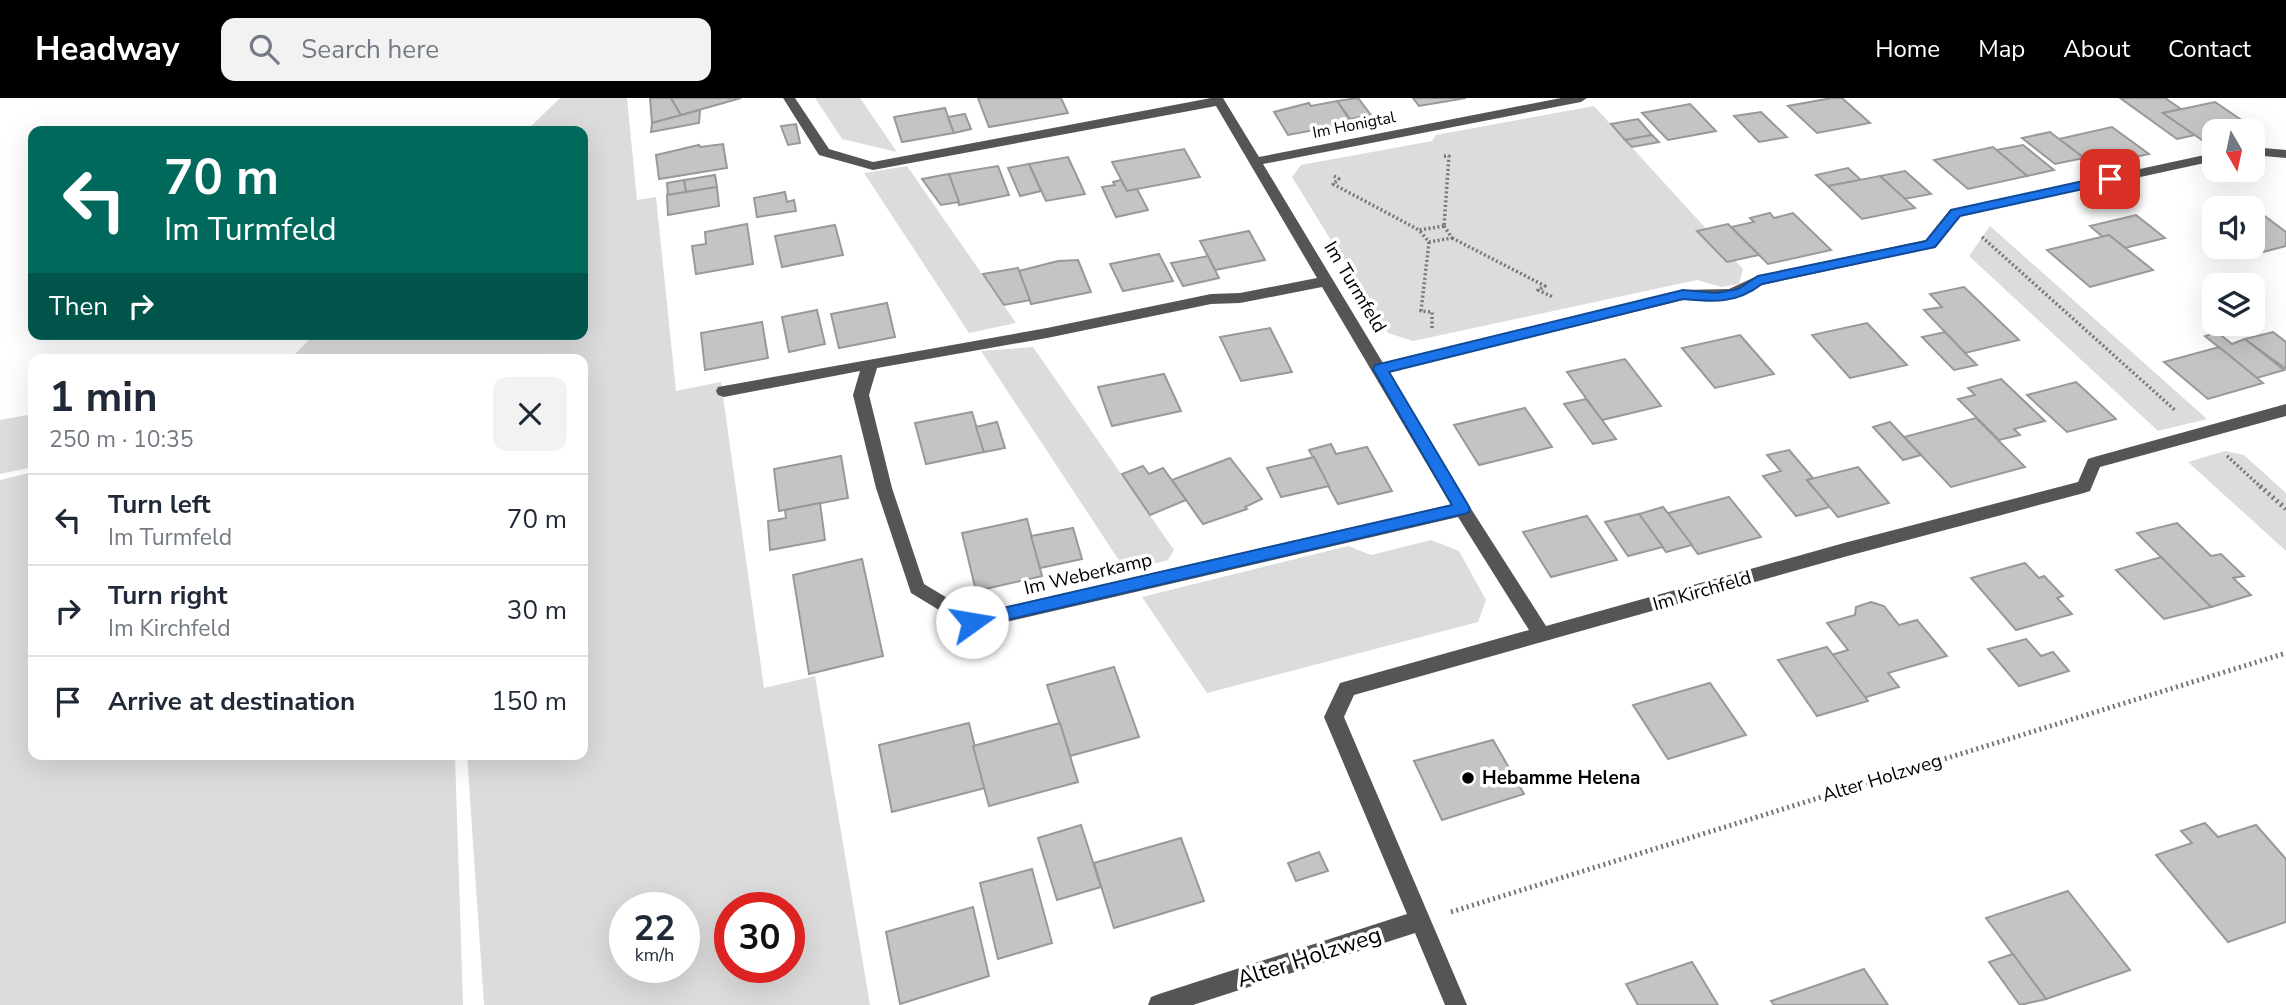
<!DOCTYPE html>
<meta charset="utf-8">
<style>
:root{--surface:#fff;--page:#f2f2f3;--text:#1f2937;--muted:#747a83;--line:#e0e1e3;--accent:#000}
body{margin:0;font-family:"Nunito Sans",sans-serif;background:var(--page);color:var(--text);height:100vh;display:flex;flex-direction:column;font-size:26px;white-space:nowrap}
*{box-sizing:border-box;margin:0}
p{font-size:23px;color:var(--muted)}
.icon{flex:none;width:38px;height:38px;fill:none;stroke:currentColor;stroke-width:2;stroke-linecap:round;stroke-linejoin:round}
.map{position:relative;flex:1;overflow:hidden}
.side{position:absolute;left:28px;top:256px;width:560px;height:406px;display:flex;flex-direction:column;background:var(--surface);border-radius:14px;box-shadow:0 7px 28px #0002}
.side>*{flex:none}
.hud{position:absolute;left:28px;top:28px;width:560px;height:214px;border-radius:14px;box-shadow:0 7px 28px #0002;background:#00695c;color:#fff;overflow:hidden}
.needle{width:46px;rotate:171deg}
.fabs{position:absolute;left:2202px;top:21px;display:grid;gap:14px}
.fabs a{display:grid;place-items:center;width:63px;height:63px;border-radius:14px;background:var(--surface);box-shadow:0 7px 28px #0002;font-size:35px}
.speed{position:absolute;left:609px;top:794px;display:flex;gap:14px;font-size:35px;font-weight:700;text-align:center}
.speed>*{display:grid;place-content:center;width:91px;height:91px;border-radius:50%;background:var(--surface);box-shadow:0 7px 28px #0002;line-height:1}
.speed small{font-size:18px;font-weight:400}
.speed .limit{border:10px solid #d22;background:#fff;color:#111}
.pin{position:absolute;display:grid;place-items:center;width:60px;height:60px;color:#fff;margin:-30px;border-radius:14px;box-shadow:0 4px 10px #0006}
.me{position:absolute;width:77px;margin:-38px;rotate:77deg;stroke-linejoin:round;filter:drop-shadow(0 0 5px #0008)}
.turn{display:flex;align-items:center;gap:24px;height:147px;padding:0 21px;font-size:32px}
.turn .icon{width:91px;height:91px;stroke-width:2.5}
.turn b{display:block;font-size:49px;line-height:60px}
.then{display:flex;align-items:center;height:66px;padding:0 21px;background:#0003;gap:14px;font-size:26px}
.round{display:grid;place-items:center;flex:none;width:74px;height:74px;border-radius:14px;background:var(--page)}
.summary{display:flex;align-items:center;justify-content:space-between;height:119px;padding:0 21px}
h1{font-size:42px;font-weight:700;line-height:52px}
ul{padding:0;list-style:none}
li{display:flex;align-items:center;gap:21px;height:91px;padding:0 21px;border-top:2px solid var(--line)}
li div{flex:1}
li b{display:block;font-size:26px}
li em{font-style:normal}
header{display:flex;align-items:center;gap:42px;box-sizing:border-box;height:98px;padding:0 35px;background:var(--accent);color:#fff}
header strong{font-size:33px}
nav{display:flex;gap:38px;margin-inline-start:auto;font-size:24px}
.search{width:490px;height:63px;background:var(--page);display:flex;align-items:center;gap:18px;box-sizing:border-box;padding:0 24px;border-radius:14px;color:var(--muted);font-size:26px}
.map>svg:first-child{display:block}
</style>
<header>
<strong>Headway</strong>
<div class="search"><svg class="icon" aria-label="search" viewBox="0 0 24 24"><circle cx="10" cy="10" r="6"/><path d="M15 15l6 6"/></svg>Search here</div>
<nav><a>Home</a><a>Map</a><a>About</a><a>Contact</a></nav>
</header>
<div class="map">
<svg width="2286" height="907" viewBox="0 0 2286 907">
<rect width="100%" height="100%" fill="#fff"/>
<g fill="#dcdcdc" fill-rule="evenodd">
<path d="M560,0H627L637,102L656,99L676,293L721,284L764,590L815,578L870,907H484L467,656H583V261H290L315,236H583V33H526ZM625,810H684V870H625ZM730,810H789V870H730Z"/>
<polygon points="815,0 860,0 897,54 842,41"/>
<polygon points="1594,8 1743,171 1739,186 1721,189 1697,182 1413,243 1388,235 1292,79 1301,67 1432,43 1436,37"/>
<polygon points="907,68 1016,225 969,235 864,75"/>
<polygon points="1990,128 2207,321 2158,333 1969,158"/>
<polygon points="1033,249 1174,452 1168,462 1126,473 981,253"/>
<polygon points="33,316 33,369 0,376 0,322"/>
<polygon points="2225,353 2244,357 2286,395 2286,453 2188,364"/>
<polygon points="33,374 33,656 455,656 463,907 0,907 0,382"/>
<polygon points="1431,442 1459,453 1486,502 1478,524 1207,595 1142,499 1348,448 1371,457"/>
</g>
<g fill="#c4c4c4" stroke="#999" stroke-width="2">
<polygon points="650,0 671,0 681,17 652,25"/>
<polygon points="671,0 741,0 681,17"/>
<polygon points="978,0 1061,0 1068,15 989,29"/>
<polygon points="1358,0 1371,17 1350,21 1337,3"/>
<polygon points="1413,0 1466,0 1419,8"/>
<polygon points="1832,0 1842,0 1870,25 1817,35 1788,8"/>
<polygon points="2120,0 2165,0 2181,11 2163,15 2195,37 2177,41"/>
<polygon points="1337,3 1352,25 1288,37 1274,14 1309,5 1311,8"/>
<polygon points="2215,4 2262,36 2252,38 2252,33 2214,33 2214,46 2209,47 2163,15"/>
<polygon points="1690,6 1716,33 1668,42 1642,15"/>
<polygon points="945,10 954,35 902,44 894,19"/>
<polygon points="700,12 699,25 651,34 652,25"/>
<polygon points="1761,14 1787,39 1759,44 1734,18"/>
<polygon points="965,16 971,31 954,35 948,19"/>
<polygon points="1638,21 1652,37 1625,42 1611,26"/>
<polygon points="796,26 800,45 788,47 781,28"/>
<polygon points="2112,29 2149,56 2095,68 2059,41"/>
<polygon points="2050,34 2059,41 2084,60 2055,66 2022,40"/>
<polygon points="1652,37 1659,44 1632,49 1625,42"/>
<polygon points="723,46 727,70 659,81 656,57 699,47 700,49"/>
<polygon points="2023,47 2054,72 2027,78 1996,52"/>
<polygon points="1993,49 2027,78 1968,91 1934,62"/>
<polygon points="1184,51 1200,79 1127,93 1112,64"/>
<polygon points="1068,59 1085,96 1046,103 1029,66"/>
<polygon points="1029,66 1041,93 1020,98 1008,70"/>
<polygon points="998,68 1009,97 959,107 949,76"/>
<polygon points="1848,70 1861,82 1828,88 1816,77"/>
<polygon points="1905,73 1931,96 1904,101 1880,78"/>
<polygon points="949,76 959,104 941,107 922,81"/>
<polygon points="715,77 717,89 686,94 684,82"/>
<polygon points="1880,78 1915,110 1862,121 1828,88"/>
<polygon points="684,82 686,94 668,97 667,85"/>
<polygon points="1121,82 1127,93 1137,91 1148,112 1116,119 1102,89 1115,87 1113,84"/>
<polygon points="717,89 719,108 668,117 667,97"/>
<polygon points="785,94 787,104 794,102 796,113 757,119 754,100"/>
<polygon points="2250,107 2286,134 2286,148 2248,158 2237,149 2252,149 2252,110 2238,110"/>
<polygon points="1770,115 1774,120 1793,115 1831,152 1768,166 1731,129 1754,124 1750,120"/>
<polygon points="2136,117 2165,140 2125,150 2109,137 2103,139 2090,128"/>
<polygon points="747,126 753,166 696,176 692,148 706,146 705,134"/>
<polygon points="1728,126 1759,157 1727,164 1697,133"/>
<polygon points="835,127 843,157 782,169 775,138"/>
<polygon points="1249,133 1265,162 1215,172 1200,143"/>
<polygon points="2109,137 2153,172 2090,189 2047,152"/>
<polygon points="1159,156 1173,183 1123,193 1110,166"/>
<polygon points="1208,158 1219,180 1183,188 1171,165"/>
<polygon points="1078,162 1091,194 1031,206 1019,173 1058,163"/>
<polygon points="1018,170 1030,202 1004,207 983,176"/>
<polygon points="1964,189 2019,242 1965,255 1924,212 1942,209 1930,196"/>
<polygon points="887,205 895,239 839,250 831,216"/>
<polygon points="817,212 825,246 789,254 782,219"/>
<polygon points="762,224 768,260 705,272 701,235"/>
<polygon points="1867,225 1907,267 1850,280 1812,237"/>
<polygon points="1270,230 1292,274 1241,283 1220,239"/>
<polygon points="1945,234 1965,255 1977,267 1954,272 1922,239"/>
<polygon points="2217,234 2232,246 2245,241 2284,272 2257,280 2205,238"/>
<polygon points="2273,234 2286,244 2286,271 2245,241"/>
<polygon points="1740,237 1774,276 1715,290 1682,250"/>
<polygon points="2219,249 2257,280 2263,285 2208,301 2164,264"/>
<polygon points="1625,261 1661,308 1602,322 1567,274"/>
<polygon points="1164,276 1181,313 1112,328 1098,289"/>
<polygon points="2001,281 2045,323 2014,331 2020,337 1999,342 1958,301 1975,297 1968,290"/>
<polygon points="2076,284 2116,321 2067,334 2027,297"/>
<polygon points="1586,301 1602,322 1616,341 1593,346 1564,306"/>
<polygon points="1525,310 1552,349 1479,367 1454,327"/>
<polygon points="972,314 984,354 926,366 915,325"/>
<polygon points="1976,320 2025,369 1951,389 1904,339"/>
<polygon points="997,324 1005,350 984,354 976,329"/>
<polygon points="1890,324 1904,339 1921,357 1903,362 1873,329"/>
<polygon points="1331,346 1336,356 1367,349 1392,393 1338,406 1309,352"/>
<polygon points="1789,352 1813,380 1807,382 1830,409 1796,418 1763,378 1781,373 1767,357"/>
<polygon points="841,358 848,400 779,413 774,371"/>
<polygon points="1314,359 1329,388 1281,399 1267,370"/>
<polygon points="1230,360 1262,401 1245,409 1247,411 1203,426 1172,382"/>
<polygon points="1143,368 1149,376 1163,370 1186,402 1150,417 1122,376"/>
<polygon points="1858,369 1889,405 1838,419 1807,382"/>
<polygon points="1729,399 1761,439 1698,456 1668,415"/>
<polygon points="820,405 825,442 770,452 768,423 786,420 785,412"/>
<polygon points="1663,409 1668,415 1692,447 1666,454 1639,416"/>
<polygon points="1639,416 1663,449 1628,458 1605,424"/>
<polygon points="1587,418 1617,462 1551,479 1523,434"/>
<polygon points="1027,421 1042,478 976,493 962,435"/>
<polygon points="2177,425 2211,458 2221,456 2244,478 2233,480 2251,497 2211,509 2137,435"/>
<polygon points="1073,430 1082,461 1040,470 1031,438"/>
<polygon points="2161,459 2211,509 2164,521 2116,472"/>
<polygon points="862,461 883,558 809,576 793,477"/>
<polygon points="2025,465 2039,480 2044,478 2063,498 2057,500 2072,516 2016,532 1971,480"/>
<polygon points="1871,504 1884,508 1899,527 1917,522 1947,558 1888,575 1899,589 1863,600 1831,557 1848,552 1827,525 1855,517 1856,509"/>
<polygon points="2026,541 2041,558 2053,554 2069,573 2019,588 1988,551"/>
<polygon points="1827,549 1868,603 1817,618 1778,562"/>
<polygon points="1114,569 1139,639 1070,658 1047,587"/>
<polygon points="1710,585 1746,637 1668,661 1633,607"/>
<polygon points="969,625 985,690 892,714 879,647"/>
<polygon points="1060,625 1078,684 989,708 973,648"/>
<polygon points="1493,642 1524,696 1442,722 1414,663"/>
<polygon points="2205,725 2218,739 2256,727 2286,761 2286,824 2228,844 2156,757 2192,745 2181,733"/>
<polygon points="1081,727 1101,789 1057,802 1038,740"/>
<polygon points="1181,740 1204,803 1114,830 1094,765"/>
<polygon points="1319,754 1328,773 1296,783 1288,765"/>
<polygon points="1032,771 1052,845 998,861 980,785"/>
<polygon points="2068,793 2130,872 2046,901 1986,820"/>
<polygon points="973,809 989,878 900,906 886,834"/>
<polygon points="2013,856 2046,901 2020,907 1989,864"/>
<polygon points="1692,864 1718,907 1638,907 1626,886"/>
<polygon points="1864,871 1888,907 1774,907 1771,903"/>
</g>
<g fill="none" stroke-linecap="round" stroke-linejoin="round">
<g stroke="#777" stroke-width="3.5" stroke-dasharray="2 2.5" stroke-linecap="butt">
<polyline points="1444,58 1449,58 1444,128"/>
<polyline points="1334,78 1339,81 1333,86 1419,132"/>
<polygon points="1444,128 1452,140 1429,144 1419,132"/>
<polyline points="1982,139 2176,313"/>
<polyline points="1452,140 1545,188 1538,192 1553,199"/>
<polyline points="1429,144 1421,213 1432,214 1432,230"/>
<polyline points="2227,358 2262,390"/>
</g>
<g stroke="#777" stroke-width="5" stroke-dasharray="2 3.5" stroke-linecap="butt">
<polyline points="2260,388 2286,411"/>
<polyline points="1451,814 2286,555"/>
</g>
<g fill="#555" fill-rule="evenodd">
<path d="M783,0H795L829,51L873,64L1211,0H1223L1259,59L1561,0H1587L1581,4L1263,66L1383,265L1683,192L1729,191L1757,178L1926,142L1950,112L2214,55V63L1960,118L1936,149L1762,187L1731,201L1683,202L1389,274L1468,406L1546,528L1844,445L2078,384L2088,361L2094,359L2286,306V318L2100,369L2090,393L2084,395L1844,459L1354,597L1344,619L1467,907H1445L1415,835L1193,907H1148L1151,899L1159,896L1407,816L1324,619L1340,585L1529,532L1458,419L972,532L911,495L876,390L853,297L860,273L724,299L718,297L716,293L718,289L1047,230L1211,196L1240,195L1317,180L1216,8L873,72L819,57ZM1322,189L1451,407L974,516L924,486L892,390L869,297L877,270L1047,240L1211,206L1240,205Z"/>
<polygon points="2252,49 2286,52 2286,60 2252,57"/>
</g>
</g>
<path fill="#1a73e8" stroke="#114b97" stroke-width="2" d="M2110,77L2115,79V84L1960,118L1935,149L1762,186C1736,206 1714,204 1683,201L1389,274L1468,407L1470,411L1468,415L972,530L966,528L964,524L966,519L972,517L1452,407L1373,271L1375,267L1683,192L1716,195L1738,191L1758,178L1926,143L1951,112Z"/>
<circle fill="#000" stroke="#fff" stroke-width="2.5" cx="1468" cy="680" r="7"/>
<g text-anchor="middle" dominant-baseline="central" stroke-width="7" stroke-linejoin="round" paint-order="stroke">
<g font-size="16" fill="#000" stroke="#fff">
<text transform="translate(1354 27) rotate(-11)">Im Honigtal</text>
</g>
<g font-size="19" fill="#000" stroke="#fff">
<text transform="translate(1355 189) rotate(59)">Im Turmfeld</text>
<text transform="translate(1088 476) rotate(-13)">Im Weberkamp</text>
<text transform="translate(1702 493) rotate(-16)">Im Kirchfeld</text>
<text transform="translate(1882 680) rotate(-17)">Alter Holzweg</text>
</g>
<g font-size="19" font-weight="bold" fill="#000" stroke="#fff" text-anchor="start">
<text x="1482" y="680">Hebamme Helena</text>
</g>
<g font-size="23" fill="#000" stroke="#fff">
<text transform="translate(1309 859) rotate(-18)">Alter Holzweg</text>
</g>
</g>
</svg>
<div class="fabs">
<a><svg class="needle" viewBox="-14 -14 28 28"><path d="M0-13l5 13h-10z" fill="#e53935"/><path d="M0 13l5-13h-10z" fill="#747a83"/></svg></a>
<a><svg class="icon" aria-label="sound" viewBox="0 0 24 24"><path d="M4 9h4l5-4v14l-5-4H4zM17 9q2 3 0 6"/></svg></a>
<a><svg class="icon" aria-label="layers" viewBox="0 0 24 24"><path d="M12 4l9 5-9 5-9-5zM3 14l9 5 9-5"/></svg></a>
</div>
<div class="speed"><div>22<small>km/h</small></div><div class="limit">30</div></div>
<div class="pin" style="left:2110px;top:81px;background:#d93025"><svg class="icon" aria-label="arrive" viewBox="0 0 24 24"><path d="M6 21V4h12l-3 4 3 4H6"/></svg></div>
<svg class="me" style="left:972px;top:524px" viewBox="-20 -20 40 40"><circle r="19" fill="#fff"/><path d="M0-13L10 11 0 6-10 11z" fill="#1a73e8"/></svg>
<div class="hud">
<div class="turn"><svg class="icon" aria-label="left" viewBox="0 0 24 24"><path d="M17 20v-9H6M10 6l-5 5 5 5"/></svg><div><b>70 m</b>Im Turmfeld</div></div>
<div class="then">Then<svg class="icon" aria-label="right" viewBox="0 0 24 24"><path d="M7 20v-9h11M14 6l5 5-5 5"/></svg></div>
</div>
<section class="side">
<div class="summary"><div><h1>1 min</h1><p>250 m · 10:35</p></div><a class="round"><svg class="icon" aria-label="close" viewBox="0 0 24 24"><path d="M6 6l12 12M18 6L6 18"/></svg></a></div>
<ul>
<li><svg class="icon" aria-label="left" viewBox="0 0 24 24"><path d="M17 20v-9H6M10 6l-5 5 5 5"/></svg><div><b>Turn left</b><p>Im Turmfeld</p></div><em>70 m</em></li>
<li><svg class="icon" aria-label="right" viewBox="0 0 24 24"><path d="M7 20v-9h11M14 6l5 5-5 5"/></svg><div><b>Turn right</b><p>Im Kirchfeld</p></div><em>30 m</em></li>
<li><svg class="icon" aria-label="arrive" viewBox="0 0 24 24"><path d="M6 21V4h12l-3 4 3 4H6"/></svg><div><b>Arrive at destination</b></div><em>150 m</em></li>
</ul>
</section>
</div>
